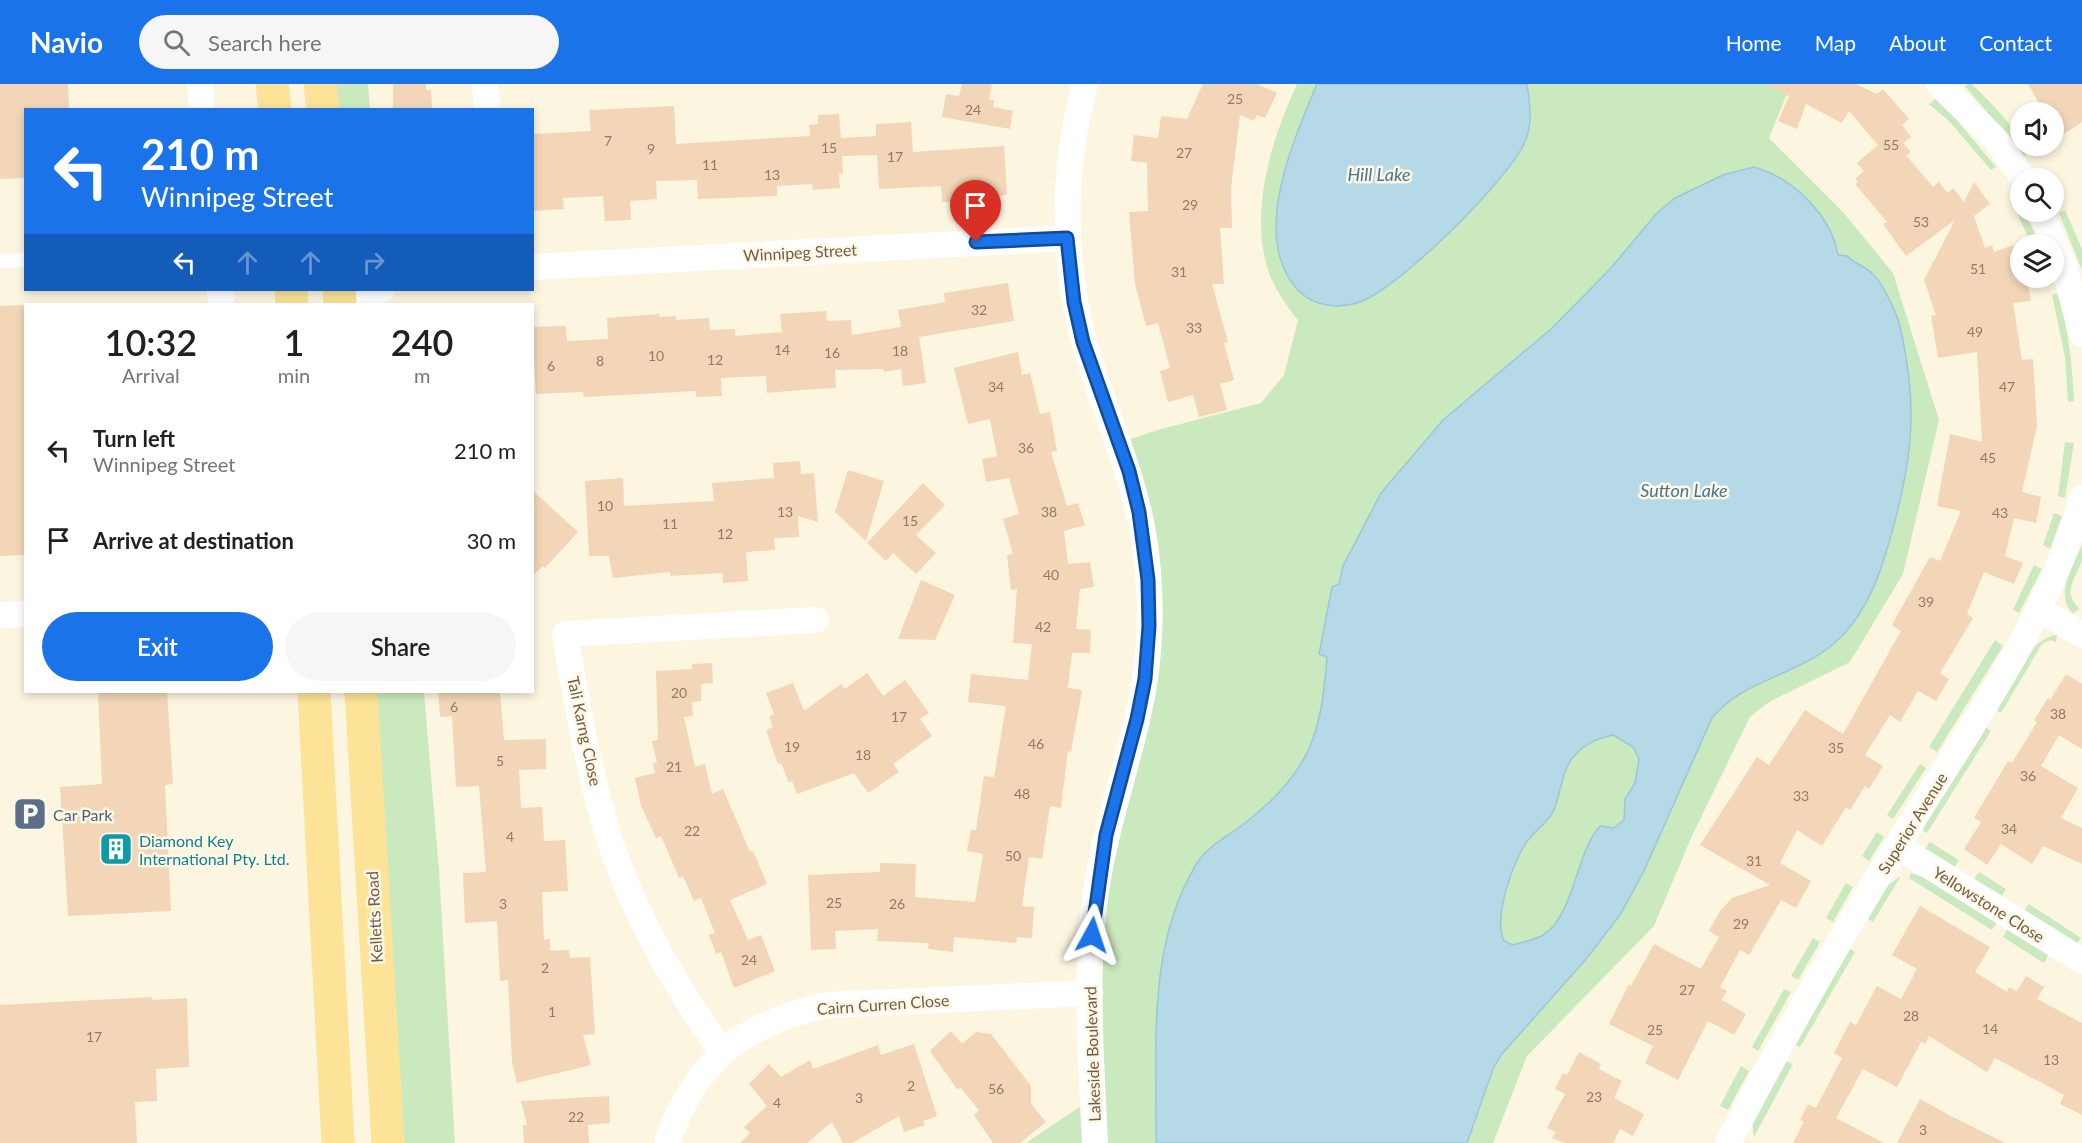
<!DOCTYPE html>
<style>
:root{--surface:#fff;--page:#f6f6f6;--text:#202124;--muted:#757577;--accent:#1a73e8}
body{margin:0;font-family:Lato,sans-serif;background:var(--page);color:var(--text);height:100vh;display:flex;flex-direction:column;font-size:22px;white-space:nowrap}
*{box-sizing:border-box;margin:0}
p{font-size:20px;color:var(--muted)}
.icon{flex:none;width:33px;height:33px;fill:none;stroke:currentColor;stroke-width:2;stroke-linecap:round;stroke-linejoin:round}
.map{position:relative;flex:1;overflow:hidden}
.sheet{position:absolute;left:24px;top:219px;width:510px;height:390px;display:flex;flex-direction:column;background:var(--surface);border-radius:0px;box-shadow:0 3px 9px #0003}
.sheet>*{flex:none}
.top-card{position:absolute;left:24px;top:24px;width:510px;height:183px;border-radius:0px;box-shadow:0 3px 9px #0003;background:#1a73e8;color:#fff;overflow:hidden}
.controls{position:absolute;left:2010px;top:18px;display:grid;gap:12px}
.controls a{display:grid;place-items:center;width:54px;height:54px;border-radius:50%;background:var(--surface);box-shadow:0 3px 9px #0003;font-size:30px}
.pin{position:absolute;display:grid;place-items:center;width:51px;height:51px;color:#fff;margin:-62px -26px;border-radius:50% 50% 50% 0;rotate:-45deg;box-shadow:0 0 6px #0007}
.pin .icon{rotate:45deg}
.me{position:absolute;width:66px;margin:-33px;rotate:5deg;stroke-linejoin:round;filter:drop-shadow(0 0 4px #0008)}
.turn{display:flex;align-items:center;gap:21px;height:126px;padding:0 18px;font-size:27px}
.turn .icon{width:78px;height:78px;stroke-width:2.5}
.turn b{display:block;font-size:42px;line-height:51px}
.lanes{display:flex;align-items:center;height:57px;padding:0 18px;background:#0003;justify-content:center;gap:30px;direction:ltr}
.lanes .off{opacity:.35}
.eta{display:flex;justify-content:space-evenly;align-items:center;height:102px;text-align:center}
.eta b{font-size:36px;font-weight:600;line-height:42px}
.cta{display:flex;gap:12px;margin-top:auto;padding:12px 18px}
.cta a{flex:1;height:69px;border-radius:36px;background:var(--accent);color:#fff;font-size:24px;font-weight:600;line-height:69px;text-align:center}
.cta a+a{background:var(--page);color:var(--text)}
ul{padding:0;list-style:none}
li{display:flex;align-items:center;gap:18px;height:90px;padding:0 18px}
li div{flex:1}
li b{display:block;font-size:22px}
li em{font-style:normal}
header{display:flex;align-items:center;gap:36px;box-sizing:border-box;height:84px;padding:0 30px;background:var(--accent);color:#fff}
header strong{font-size:28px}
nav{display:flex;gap:33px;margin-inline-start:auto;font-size:21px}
.search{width:420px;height:54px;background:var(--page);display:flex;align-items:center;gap:15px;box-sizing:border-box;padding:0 21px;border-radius:33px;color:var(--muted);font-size:22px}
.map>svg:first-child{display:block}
</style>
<header>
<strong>Navio</strong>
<div class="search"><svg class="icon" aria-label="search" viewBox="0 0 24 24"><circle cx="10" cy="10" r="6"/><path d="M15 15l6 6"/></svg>Search here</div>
<nav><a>Home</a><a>Map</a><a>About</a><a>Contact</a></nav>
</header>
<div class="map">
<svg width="2082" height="1059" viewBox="0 0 2082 1059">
<rect width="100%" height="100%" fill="#fcf5e0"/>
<g fill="#cbe9bf">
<polygon points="320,0 368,0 370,25 323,25"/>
<path d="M1297,0H1791L1769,54L1843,128L1893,189L1939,336L1903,490L1850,578L1769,618L1750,633L1691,754L1654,842L1527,972L1493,1059H1026L1093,1014L1090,909L1148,569L1119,359L1154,347L1261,319L1284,291L1298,236C1286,221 1276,207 1269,189C1248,129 1272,54 1297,0Z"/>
<path d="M1968,0H1972C1984,13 2020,45 2020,62H2026L2030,68L2024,72L1965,2Z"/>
<polygon points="1935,15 1956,35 1996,83 1991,86 1950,38 1929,20"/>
<polygon points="2020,122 2020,128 2024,128 2040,160 2031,160 2015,124"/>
<polygon points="2065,126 2082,165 2082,186 2059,129"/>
<path d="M2057,209C2069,245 2072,280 2074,317L2068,318L2065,273L2052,211Z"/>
<polygon points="2065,358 2074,359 2065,414 2058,412"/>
<polygon points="2054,429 2062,432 2050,465 2043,461"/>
<path d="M2082,461C2082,466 2082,472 2082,476C2077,493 2061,508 2079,524L2076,528L2072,529C2055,509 2073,481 2082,461Z"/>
<polygon points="2034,481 2042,485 2019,529 2013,526"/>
<path d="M2057,551L2056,558L2050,556L2042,560L2001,629L1995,625C2009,602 2028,554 2057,551Z"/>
<polygon points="1995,556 2003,562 1937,668 1929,663"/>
<polygon points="361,608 424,608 439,786 455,1059 388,1059"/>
<polygon points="1984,642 1991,647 1927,749 1923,747 1924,741"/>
<polygon points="1920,680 1926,684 1893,735 1887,731"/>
<polygon points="1877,748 1884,753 1869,777 1862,772"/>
<polygon points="1930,758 1959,776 1952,787 1924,766"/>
<polygon points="1979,788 2006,805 2000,815 1972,798"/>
<polygon points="1911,789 1925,794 1997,838 1992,846 1909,794"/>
<polygon points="1901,792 1873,838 1867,834 1888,801"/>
<polygon points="1846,799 1853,803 1833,838 1826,834"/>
<polygon points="2029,820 2081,854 2075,862 2022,829"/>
<polygon points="2008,844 2049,870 2044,879 2003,853"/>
<polygon points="1813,854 1820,858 1798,896 1791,892"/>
<polygon points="1849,864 1855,868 1800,963 1793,960"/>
<polygon points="1784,905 1791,908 1758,967 1752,963"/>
<polygon points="1784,976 1793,980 1754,1053 1752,1038"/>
<polygon points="1741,982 1749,987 1728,1026 1720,1022"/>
</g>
<g fill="#b5d9e6" stroke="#9bc7d7" stroke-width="1.5" fill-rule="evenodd">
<path d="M1317,0H1527C1530,20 1533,38 1525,58C1510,94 1395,209 1357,219C1336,225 1313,222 1298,206C1249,154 1294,55 1317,0Z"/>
<path d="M1754,83C1793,94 1831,131 1838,171L1847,172C1855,180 1865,182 1873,190C1881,198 1887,210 1892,221C1900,237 1903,255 1906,273C1917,337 1909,386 1892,448C1882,485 1869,525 1841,553C1804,591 1744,594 1712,634L1644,787L1620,831L1587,874L1501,971L1493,985L1467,1059H1156C1157,965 1146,862 1197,779C1209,760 1234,749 1250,735C1311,685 1321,650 1327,573L1319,570L1332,503L1339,500L1343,482L1381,409L1443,336L1551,245L1611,184L1656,130L1675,114L1723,91ZM1613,651L1633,663L1639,675L1635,699L1625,715L1624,736L1614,744L1600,742C1576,768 1574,832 1543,851C1534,856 1523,858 1513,861L1504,857C1493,835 1513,774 1529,755C1537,745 1546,740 1553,728C1560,713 1562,687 1571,676C1582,661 1595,655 1613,651Z"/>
</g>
<g fill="#f2d6b7">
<polygon points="0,0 68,0 69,26 26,26 26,94 0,95"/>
<polygon points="393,0 426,0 426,6 431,6 432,26 393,26"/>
<polygon points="962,0 992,0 989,16 994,16 993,23 1013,27 1010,45 942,33 946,10 959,12"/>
<polygon points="1203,0 1257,0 1277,9 1265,34 1257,31 1254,37 1240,31 1231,104 1232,144 1220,144 1224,200 1212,200 1228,258 1224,259 1234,296 1220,300 1227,326 1199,333 1193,311 1168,318 1160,287 1170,284 1158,239 1146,242 1135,200 1129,128 1148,127 1147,79 1131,77 1134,51 1158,54 1161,32 1187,35"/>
<polygon points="1766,0 1856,0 1877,10 1883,5 1909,35 1902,41 1911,53 1903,59 1911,68 1906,71 1933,103 1939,98 1947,109 1953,104 1964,118 1974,98 1990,120 1974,132 1985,164 1992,161 1994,168 2013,161 2020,182 2020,194 2027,194 2031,217 2013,219 2022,276 2033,275 2037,342 2022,408 2041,413 2036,439 2014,434 2005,472 2023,479 2014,500 1984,488 1967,530 1973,534 1940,589 1949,595 1936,617 1918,607 1900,638 1890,631 1865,671 1883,682 1869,705 1865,702 1850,726 1846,723 1822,762 1797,746 1780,779 1811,797 1796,824 1781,816 1749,871 1740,866 1720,903 1727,907 1722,916 1746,930 1734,951 1708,937 1678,996 1645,979 1653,962 1609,940 1629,900 1631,902 1654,860 1701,885 1719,853 1709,847 1720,827 1732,814 1770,801 1700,761 1757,673 1769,681 1805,626 1843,650 1901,547 1892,541 1930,473 1940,477 1961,427 1937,422 1950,350 1982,358 1977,268 1938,274 1931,232 1936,231 1924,196 1955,136 1906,172 1883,140 1887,138 1855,100 1858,98 1855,95 1864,87 1857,79 1878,61 1849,27 1842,39 1806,20 1797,45 1778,37 1789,12"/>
<polygon points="2028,0 2082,0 2082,38 2064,50 2054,28 2020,28 2038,17"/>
<polygon points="674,22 676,60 810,52 809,41 818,40 818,31 839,30 841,54 876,52 876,40 911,38 913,68 1004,62 1007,111 968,113 968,117 942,118 941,102 879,105 877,71 842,72 843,89 839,90 840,104 813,106 812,100 777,102 777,112 698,115 697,96 656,97 657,115 630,117 631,136 605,137 603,112 563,114 564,125 532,127 532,50 591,47 589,26"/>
<polygon points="1008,199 1014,237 919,253 926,299 903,302 901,285 884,288 883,285 835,286 836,304 800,306 767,309 766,292 721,294 722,312 696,313 696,307 584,313 583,308 536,310 532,243 566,242 567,257 608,255 607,234 659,230 660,233 676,232 676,236 709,234 710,246 735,245 735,252 782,248 780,230 826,227 827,237 851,236 852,251 901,243 898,226 945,218 944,209"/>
<polygon points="26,221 26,471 0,472 0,222"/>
<polygon points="1018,268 1022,291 1030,289 1040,330 1050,328 1057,367 1051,368 1067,422 1078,419 1085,441 1064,447 1068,480 1090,478 1094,503 1080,505 1076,545 1091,546 1090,569 1072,569 1068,604 1082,606 1071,668 1068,667 1061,724 1050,722 1042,775 1029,773 1022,822 1034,823 1032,854 1017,853 1016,859 954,853 953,868 928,865 929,859 877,857 878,845 835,847 836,865 811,866 808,791 880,788 880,779 916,780 915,813 975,818 983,770 967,767 971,746 976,746 984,692 994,693 1006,622 968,618 971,590 1028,596 1032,560 1013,559 1017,505 1011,506 1007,471 1013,470 1003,435 1019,430 1009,394 986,398 982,375 997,372 990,335 968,340 954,284"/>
<polygon points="800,377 801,390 814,389 818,438 798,432 799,453 774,454 775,466 746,468 748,497 723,499 723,489 671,492 670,488 613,494 609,472 589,472 585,397 623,394 624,422 714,417 712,399 774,394 773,379"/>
<polygon points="848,386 884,397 866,457 835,428"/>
<polygon points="923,399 945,421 916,451 936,469 916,490 893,469 886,477 867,459"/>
<polygon points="532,406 578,448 545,484 543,482 532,492"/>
<polygon points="921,496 955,511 935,556 898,555"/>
<polygon points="712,579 713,599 701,600 701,617 692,618 693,632 684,633 695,683 705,680 712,710 723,705 750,768 753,767 767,800 730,816 748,856 761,851 775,887 734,904 721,868 716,870 709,851 715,849 701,814 694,817 683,792 679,794 661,752 656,754 641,722 635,694 655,689 653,679 657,678 652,657 658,656 656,587 692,585 692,580"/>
<polygon points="867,589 883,612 905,596 929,629 920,635 932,652 893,680 899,688 868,709 854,689 797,710 792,697 789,699 781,679 778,680 766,646 773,643 769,633 774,630 766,609 793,599 804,627 841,600 845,605"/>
<polygon points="2066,590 2082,600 2082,665 2059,651 2041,682 2078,704 2061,734 2082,744 2082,780 2043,762 2032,780 2001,760 1987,781 1964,765 1981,738 1974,734 2008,677 2012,679 2037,638 2034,636 2048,614 2050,616"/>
<polygon points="98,608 167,608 173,700 165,701 171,827 68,832 60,703 102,700"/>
<polygon points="438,608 500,608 504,656 546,655 546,685 519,686 521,724 542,723 544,757 565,756 568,807 542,808 544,856 550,855 550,867 569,866 570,874 590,873 595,950 583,951 591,981 517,999 512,978 508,896 500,897 497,837 465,839 463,789 486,788 479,702 456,703 452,632 440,633"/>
<polygon points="1920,822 1990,863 1975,888 2007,908 2009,903 2017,907 2026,892 2044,903 2037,915 2082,939 2082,1031 2060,1020 2064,1011 1995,974 1987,988 1929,952 1925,960 1921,958 1897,1003 1863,985 1836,1034 1884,1059 1793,1059 1804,1038 1800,1036 1808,1020 1816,1024 1842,974 1834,969 1850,938 1856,941 1877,902 1901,915 1917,885 1892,871"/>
<polygon points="152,913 152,916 187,914 189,983 156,985 157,1017 135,1018 137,1059 0,1059 0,921"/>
<polygon points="951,947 962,960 976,948 991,950 1031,1002 1031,1020 1046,1038 1020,1059 993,1059 974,1031 979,1026 961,1004 957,1005 930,967"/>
<polygon points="914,960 937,1032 923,1037 925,1041 904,1048 899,1032 852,1059 843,1059 832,1038 807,1059 740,1059 750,1049 744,1043 767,1022 749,1000 769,980 781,993 810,976 813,985 878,961 881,971"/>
<polygon points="1579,968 1601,980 1599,985 1622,997 1614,1014 1644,1030 1633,1052 1620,1045 1613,1059 1565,1059 1552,1054 1556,1048 1547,1044 1565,1010 1555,1005 1563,989 1567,991"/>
<polygon points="609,1012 610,1039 588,1041 589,1059 524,1059 523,1041 527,1041 521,1017"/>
<polygon points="1920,1015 1949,1031 2005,1059 1897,1059"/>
</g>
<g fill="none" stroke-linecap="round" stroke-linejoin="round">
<polyline stroke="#fff" stroke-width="14" points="0,177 26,176"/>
<g stroke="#fff" stroke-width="26">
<polyline points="200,0 202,26"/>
<polyline points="485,0 487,26"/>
<path d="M1085,0C1059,98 1062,197 1095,293C1114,352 1139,407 1146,469C1153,525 1150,582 1137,636C1125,688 1108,737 1099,789C1083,877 1091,969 1095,1059"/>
<polyline points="1939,0 1997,57 2023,94"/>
<polyline points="2041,128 2064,182 2082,250"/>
<polyline points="532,183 1067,154"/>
<polyline points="220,206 221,220"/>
<polyline points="362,220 382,206"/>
<polyline points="2039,525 2082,551"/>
<polyline points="0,531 26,530"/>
<polyline points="1897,762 2082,877"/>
<path d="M722,967C675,902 634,832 609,754C588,688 577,618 565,550L816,536"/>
<path d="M667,1059C694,977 745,938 828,921L1090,909"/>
<path d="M1728,1059C1781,958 1837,859 1897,762C1964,651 2047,541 2082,414"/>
</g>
<g stroke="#fce397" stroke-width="33">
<polyline points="272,0 275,26"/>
<polyline points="320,0 323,26"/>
<polyline points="291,206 292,220"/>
<polyline points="339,206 340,220"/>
<polyline points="314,608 338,1059"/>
<polyline points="361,608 388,1059"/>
</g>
</g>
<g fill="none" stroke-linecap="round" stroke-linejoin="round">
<defs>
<polyline id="route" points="976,158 1067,154 1074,218 1083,258 1129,387 1139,428 1148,496 1149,542 1145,595 1137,635 1106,751 1092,851"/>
</defs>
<use href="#route" stroke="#114b97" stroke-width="15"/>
<use href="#route" stroke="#1a73e8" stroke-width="10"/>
</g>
<defs>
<symbol id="parking-square" viewBox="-11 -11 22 22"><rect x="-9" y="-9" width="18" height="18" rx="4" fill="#5c6f8a" stroke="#fff8e6"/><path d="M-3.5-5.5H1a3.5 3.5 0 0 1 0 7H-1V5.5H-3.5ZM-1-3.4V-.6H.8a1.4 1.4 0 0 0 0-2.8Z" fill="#fff"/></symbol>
<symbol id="building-square" viewBox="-11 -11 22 22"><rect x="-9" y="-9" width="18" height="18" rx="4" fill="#0f9aa8" stroke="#fff8e6"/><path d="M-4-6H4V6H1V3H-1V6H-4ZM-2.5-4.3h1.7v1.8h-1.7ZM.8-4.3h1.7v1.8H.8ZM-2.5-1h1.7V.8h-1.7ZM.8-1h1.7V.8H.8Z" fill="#fff"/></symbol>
</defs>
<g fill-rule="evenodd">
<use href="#parking-square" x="11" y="711" width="38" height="38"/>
<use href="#building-square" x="97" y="746" width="38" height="38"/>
</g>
<g text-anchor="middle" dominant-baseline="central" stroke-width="5" stroke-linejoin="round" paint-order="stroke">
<g font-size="14" fill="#937a63">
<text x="1235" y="14">25</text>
<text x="973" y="25">24</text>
<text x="608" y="56">7</text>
<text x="1891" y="60">55</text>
<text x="829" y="63">15</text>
<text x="651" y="64">9</text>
<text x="1184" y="68">27</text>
<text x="895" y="72">17</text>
<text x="710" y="80">11</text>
<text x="772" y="90">13</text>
<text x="1190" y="120">29</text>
<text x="1921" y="137">53</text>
<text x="1978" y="184">51</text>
<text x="1179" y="187">31</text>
<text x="979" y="225">32</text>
<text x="1194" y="243">33</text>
<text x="1975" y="247">49</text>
<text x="782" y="265">14</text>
<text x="900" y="266">18</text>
<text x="832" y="268">16</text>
<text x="656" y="271">10</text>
<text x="715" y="275">12</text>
<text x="600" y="276">8</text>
<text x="551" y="281">6</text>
<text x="996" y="302">34</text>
<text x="2007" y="302">47</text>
<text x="1026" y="363">36</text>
<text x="1988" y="373">45</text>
<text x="605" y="421">10</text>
<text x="785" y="427">13</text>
<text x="1049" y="427">38</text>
<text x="2000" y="428">43</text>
<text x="910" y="436">15</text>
<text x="670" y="439">11</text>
<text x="725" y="449">12</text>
<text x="1051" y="490">40</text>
<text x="1926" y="517">39</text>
<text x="1043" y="542">42</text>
<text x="679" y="608">20</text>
<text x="454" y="622">6</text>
<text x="2058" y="629">38</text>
<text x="899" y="632">17</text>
<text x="1036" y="659">46</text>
<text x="792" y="662">19</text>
<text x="1836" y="663">35</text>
<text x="863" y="670">18</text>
<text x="500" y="676">5</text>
<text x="674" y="682">21</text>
<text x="2028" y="691">36</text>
<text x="1022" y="709">48</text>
<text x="1801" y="711">33</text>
<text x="2009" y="744">34</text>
<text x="692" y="746">22</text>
<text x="510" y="752">4</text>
<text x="1013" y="771">50</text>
<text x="1754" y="776">31</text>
<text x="834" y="818">25</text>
<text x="503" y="819">3</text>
<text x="897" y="819">26</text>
<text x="1741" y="839">29</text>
<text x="749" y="875">24</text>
<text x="545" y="883">2</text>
<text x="1687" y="905">27</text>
<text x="552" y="927">1</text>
<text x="1911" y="931">28</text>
<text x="1990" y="944">14</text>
<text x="1655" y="945">25</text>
<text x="94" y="952">17</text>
<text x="2051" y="975">13</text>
<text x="911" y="1001">2</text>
<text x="996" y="1004">56</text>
<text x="1594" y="1012">23</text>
<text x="859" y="1013">3</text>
<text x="777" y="1018">4</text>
<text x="576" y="1032">22</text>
<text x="1923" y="1045">3</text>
</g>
<g font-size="16" fill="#735c47" stroke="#fff8e6">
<text transform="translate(800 168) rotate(-3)">Winnipeg Street</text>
<text transform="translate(585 647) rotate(78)">Tali Karng Close</text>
<text transform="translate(1912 739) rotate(-58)">Superior Avenue</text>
<text transform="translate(1989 820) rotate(32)">Yellowstone Close</text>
<text transform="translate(374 833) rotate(-93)">Kelletts Road</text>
<text transform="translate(883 920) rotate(-4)">Cairn Curren Close</text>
<text transform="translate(1092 970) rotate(-92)">Lakeside Boulevard</text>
</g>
<g font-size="16" fill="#4e5e75" stroke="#fff8e6" text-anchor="start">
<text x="53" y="730">Car Park</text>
</g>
<g font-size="16" fill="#0d838f" stroke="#fff8e6" text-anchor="start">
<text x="139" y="756">Diamond Key<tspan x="139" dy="18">International Pty. Ltd.</tspan></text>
</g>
<g font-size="18" font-style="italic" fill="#43788e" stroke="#fff8e6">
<text x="1379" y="90">Hill Lake</text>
<text x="1684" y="406">Sutton Lake</text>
</g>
</g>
</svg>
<div class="controls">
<a><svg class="icon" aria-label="sound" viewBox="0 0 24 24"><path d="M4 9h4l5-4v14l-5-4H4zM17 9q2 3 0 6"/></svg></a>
<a><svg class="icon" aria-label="search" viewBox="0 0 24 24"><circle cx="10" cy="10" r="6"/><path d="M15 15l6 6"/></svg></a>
<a><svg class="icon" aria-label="layers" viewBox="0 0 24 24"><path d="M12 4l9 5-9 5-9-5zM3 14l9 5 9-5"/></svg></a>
</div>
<div class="pin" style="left:976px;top:158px;background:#d93025"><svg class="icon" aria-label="arrive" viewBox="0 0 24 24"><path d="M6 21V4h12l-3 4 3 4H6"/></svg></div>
<svg class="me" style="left:1092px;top:851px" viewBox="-20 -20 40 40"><path d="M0-17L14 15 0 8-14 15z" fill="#1a73e8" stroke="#fff" stroke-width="4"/></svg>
<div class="top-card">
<div class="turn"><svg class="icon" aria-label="left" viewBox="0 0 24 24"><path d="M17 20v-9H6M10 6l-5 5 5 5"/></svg><div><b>210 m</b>Winnipeg Street</div></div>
<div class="lanes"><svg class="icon" aria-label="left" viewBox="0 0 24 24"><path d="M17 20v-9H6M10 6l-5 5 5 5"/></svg><svg class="icon off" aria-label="ahead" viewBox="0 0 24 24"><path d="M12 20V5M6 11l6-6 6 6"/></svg><svg class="icon off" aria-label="ahead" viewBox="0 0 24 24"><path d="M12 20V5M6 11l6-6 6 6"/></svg><svg class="icon off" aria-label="right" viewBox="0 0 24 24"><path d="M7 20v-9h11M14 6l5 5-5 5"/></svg></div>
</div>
<section class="sheet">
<div class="eta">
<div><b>10:32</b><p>Arrival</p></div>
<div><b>1</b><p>min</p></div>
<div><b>240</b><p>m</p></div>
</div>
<ul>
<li><svg class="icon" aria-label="left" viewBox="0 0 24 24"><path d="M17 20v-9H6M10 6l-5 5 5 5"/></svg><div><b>Turn left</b><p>Winnipeg Street</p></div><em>210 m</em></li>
<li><svg class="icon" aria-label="arrive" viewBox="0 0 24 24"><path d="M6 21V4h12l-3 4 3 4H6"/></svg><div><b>Arrive at destination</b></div><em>30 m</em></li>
</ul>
<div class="cta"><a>Exit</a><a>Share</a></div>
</section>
</div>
